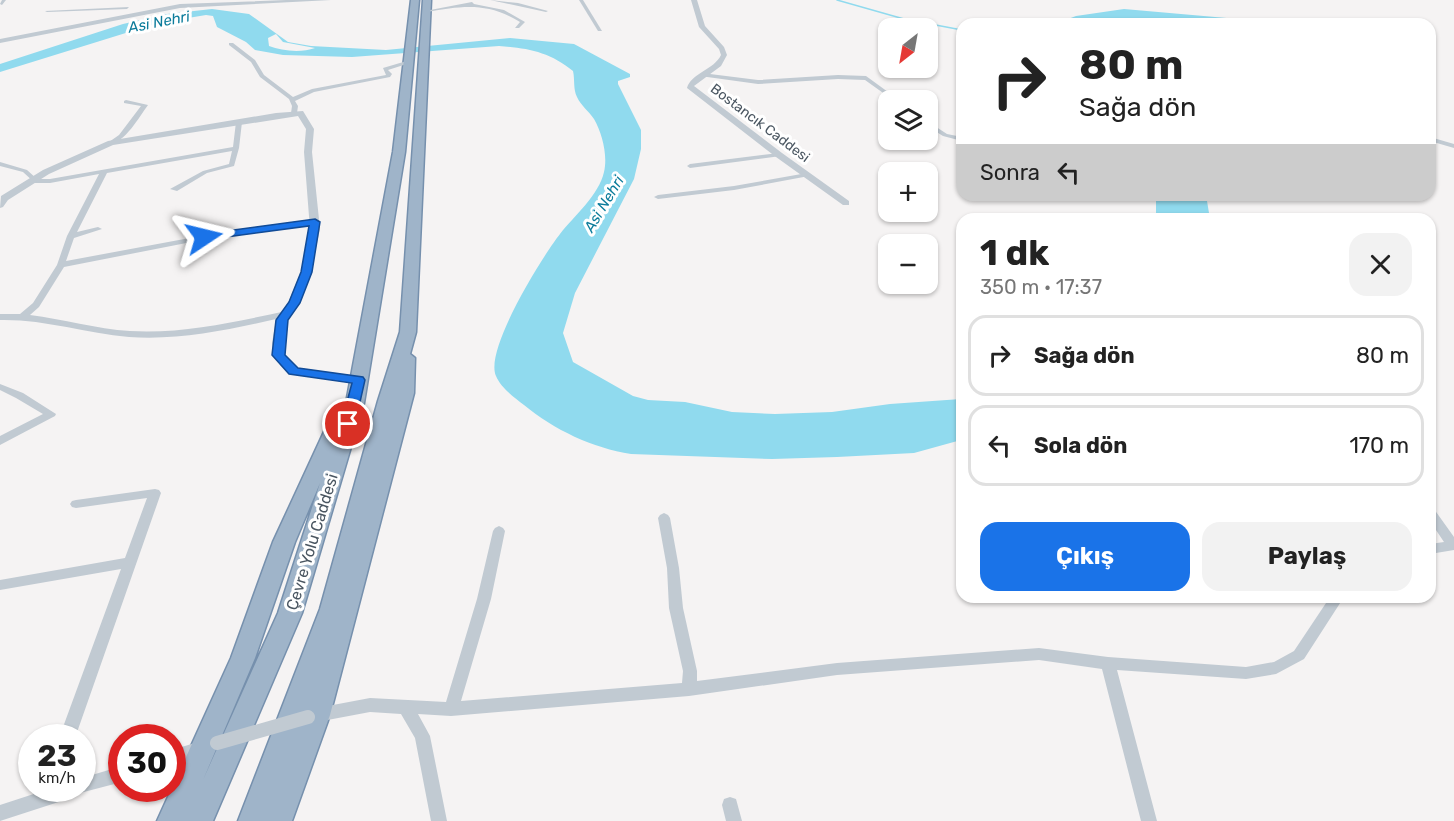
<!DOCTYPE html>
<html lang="tr">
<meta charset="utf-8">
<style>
:root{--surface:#fff;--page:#f2f2f2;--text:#222;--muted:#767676;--line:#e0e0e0;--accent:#1a73e8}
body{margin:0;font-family:Rubik,sans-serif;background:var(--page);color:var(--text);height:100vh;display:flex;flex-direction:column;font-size:22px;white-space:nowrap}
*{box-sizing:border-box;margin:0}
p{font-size:20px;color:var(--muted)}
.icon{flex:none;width:33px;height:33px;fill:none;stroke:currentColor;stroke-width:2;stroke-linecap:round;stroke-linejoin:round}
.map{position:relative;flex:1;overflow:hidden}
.panel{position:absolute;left:956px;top:213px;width:480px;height:390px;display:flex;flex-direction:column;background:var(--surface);border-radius:18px;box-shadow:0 2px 4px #0004}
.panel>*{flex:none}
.guide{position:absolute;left:956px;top:18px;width:480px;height:183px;border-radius:18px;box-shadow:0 2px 4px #0004;background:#fff;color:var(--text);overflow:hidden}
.needle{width:39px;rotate:211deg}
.controls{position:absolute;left:878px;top:18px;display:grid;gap:12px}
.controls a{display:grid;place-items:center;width:60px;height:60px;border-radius:12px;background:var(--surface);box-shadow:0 2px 4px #0004;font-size:30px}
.speed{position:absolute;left:18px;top:724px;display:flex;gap:12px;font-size:30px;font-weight:700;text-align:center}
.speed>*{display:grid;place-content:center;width:78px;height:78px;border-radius:50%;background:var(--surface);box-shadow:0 2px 4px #0004;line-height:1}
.speed small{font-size:15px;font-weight:400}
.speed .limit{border:9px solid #d22;background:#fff;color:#111}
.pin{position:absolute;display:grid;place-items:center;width:51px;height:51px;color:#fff;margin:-26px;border:3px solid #fff;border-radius:50%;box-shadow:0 2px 6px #0007}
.me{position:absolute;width:66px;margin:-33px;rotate:80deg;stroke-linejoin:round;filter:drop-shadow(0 0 4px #0008)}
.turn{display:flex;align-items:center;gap:21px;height:126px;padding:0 24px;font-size:27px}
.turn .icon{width:78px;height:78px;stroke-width:2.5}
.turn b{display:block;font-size:42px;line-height:51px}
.then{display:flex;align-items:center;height:57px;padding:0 24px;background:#0003;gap:12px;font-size:22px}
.round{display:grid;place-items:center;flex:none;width:63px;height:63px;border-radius:18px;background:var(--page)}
.head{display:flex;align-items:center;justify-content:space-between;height:102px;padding:0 24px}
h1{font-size:36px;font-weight:700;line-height:45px}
.action{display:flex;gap:12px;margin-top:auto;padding:12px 24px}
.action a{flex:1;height:69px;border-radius:18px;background:var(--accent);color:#fff;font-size:24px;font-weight:700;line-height:69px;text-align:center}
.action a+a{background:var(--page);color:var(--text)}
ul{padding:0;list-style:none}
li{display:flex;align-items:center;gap:18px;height:81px;margin:0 12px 9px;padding:0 12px;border:3px solid var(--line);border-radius:18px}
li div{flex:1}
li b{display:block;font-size:22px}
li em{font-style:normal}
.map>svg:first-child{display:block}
</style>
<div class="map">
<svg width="1454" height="821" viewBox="0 0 1454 821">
<rect width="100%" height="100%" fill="#f5f3f3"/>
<g fill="#90daee" fill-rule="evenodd">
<path d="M212,9L249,14L288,42L311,46L386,50L510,38L574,44L630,74V77L618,81V84L641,130V149L634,179L575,293L563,333L573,362L633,396L648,400L685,402L732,412L775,414L832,412L890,404L961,399V440L914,453L837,457L772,459L631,454C593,448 554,430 524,405C515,398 501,388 496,376C484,350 542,257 560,234C574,216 599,195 604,172C608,155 602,133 594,119C589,111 581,106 577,97C573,89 575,80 573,71C550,52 528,48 499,46L352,57L283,55L255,50L246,42L217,27L213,16L206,15L158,23L0,72V64L123,24L167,14ZM276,34L283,42L315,48C301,53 282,51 269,46L268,38Z"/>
<polygon points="1124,9 1294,24 1250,24 1147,18 1102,24 1055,24 1076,16"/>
<polygon points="1156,195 1206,195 1210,219 1156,219"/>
</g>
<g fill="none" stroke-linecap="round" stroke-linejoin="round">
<polyline stroke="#90daee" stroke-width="1.5" points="837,0 904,19 962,30"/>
<defs>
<g id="trunk">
<path d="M411,0H419L405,152L364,403L302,613L213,821H157L231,658L273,542L335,408L338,404L346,403L393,152ZM320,483L278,613L203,780L255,658L295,542Z"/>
<polygon points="423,0 431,0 416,332 410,354 415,358 414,393 330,715 292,821 238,821 320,609 378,401 400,332"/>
</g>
</defs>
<use href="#trunk" stroke="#7690ad" stroke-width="3"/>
<g fill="#c1cad2" fill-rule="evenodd">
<polygon points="2,0 6,0 2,5 0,4"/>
<polygon points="490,0 518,3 548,11 546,12"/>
<polygon points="579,0 583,0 602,31 598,31"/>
<path d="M472,2L474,4L504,10L525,22L519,28H515L520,22C487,2 463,6 427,12L425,11Z"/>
<polygon points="129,7 127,9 47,12 45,11"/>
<polygon points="229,43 233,43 255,60 264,75 293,97 312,89 386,75 383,68 410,60 413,62 388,70 392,74 390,77 314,92 295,101 298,106 297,113 294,115 291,113 292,106 289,99 260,77 251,62 229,45"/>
<polygon points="702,73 758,80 838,75 866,76 899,100 893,100 865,80 838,79 758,84 700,76 699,75"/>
<path d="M126,100L148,105C139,117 125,143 109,144V142L119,135L141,106L124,103V101Z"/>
<path d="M239,120L242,122L239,148L234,166L207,173L177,191L170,189L203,171L229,164L232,151L107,173L77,232L98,227L102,229L74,238L66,261L222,232L315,220L319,222L318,224L222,236L64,267L39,307L30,315C63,319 96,329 130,331C183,334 235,322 286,311L291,314L289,316C238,328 182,341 129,337C85,333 44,319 0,320V314H20L33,303L57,265L67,236L99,174L50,183H35L23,172L0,166V162L27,170L37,179H50L233,147L236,122Z"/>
<polygon points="927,121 947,134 962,137 962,141 943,136 927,126"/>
<polygon points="1430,137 1454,144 1454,148 1430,141"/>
<polygon points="779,153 782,155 781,156 690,168 687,166 690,164"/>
<polygon points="807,173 809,174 809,176 734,190 658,199 654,197 658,195 734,186"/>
<polygon points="0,384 23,393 56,414 55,416 0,445 0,436 43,414 16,398 0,390"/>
<polygon points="155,489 159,490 161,493 75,738 59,738 121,569 0,590 0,580 125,558 147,498 76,508 72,507 70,504 72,501 76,500"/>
<polygon points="1430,507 1434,509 1454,537 1454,550 1430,554 1430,544 1444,542 1430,521"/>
<polygon points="664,513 668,515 670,518 679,568 683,608 697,671 697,681 837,663 1039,648 1108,657 1246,667 1274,662 1294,651 1330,597 1344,597 1304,659 1276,674 1246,679 1117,670 1157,821 1141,821 1102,669 1039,660 837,675 689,696 451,716 418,714 430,736 447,821 431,821 415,738 401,714 370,712 317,722 312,720 309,715 312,710 317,708 370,698 446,702 477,599 493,531 495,528 499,526 503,528 505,531 491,599 461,701 682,683 683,671 669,608 667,568 658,518 660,515"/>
<polygon points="201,741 206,744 209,749 206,754 172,766 172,750"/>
<polygon points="122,766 122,782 80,793 74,797 0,821 0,805 49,789 82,789 82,778"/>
<polygon points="730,797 736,799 742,821 726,821 722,805 724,799"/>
</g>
<g fill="#c1cad2" fill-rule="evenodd">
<polygon points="286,0 331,0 180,8 0,43 0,39 180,4"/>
<path d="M691,0H697L705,26L724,47L727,55L721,66L694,86L782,153L849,201V205H843L776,157L687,88C691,73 714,70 721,55L719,49L699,27Z"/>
<polygon points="303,111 314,129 312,152 320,229 311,272 300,303 288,320 284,343 285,354 298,368 359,376 365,380 364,383 359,384 289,374 273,355 272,343 276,320 288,303 301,272 310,229 304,152 306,129 298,116 113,145 49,174 8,200 3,207 0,208 1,196 43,170 108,141 276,113"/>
</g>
<use href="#trunk" fill="#9fb4c9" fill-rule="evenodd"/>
<polyline stroke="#c1cad2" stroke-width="14" points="217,743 308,717"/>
</g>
<polygon fill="#1a73e8" stroke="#114b97" stroke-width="1.5" points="315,219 320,222 312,272 300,303 288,320 285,355 298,368 363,377 365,380 355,424 348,429 341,424 352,383 289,374 272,355 276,320 289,302 301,272 309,226 204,240 199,237 204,234"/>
<g text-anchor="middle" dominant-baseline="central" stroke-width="6" stroke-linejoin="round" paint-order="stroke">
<g font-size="14" fill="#4a5661" stroke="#fff">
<text transform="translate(760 123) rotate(37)">Bostancık Caddesi</text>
</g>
<g font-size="15" font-style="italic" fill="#0c7c9b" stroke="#fff">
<text transform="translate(159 22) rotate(-11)">Asi Nehri</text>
<text transform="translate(604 204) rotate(-59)">Asi Nehri</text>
</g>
<g font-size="16" fill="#4a5661" stroke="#fff">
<text transform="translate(312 542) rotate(-73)">Çevre Yolu Caddesi</text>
</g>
</g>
</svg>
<div class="controls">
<a><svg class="needle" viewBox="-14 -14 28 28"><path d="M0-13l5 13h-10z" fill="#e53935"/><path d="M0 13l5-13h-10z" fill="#767676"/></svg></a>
<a><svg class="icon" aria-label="layers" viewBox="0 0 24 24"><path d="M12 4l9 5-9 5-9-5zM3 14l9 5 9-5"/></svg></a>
<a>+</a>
<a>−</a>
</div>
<div class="speed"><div>23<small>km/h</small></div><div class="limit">30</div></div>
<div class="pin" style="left:348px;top:424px;background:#d93025"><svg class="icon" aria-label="arrive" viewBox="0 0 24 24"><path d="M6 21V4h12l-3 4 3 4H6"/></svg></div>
<svg class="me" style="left:204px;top:237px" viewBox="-20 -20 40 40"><path d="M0-17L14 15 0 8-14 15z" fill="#1a73e8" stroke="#fff" stroke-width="4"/></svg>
<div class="guide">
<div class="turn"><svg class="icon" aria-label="right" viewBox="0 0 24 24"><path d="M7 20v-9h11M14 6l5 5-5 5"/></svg><div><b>80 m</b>Sağa dön</div></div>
<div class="then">Sonra<svg class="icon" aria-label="left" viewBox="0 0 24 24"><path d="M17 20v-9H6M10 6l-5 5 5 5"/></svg></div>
</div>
<section class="panel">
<div class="head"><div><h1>1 dk</h1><p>350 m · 17:37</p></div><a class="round"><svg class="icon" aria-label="close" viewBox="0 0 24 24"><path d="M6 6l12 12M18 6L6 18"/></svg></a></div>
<ul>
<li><svg class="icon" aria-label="right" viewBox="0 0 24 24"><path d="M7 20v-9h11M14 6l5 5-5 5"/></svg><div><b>Sağa dön</b></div><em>80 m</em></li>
<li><svg class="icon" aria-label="left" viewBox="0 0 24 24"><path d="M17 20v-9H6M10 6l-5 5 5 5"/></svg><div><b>Sola dön</b></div><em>170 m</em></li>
</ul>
<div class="action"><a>Çıkış</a><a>Paylaş</a></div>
</section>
</div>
